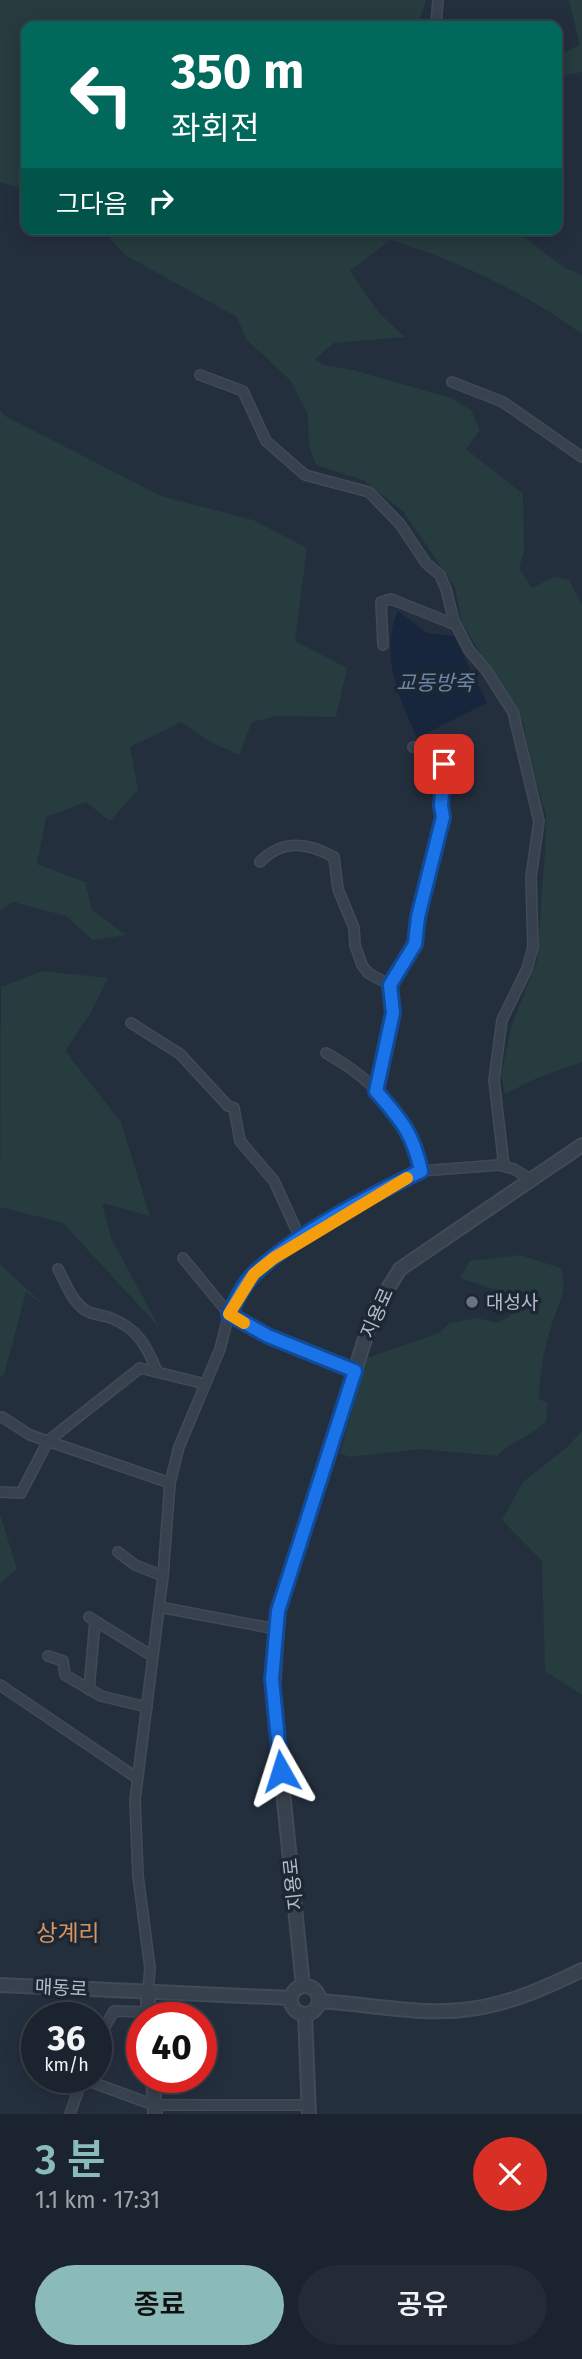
<!DOCTYPE html>
<html lang="ko">
<meta charset="utf-8">
<style>
:root{--surface:#1b232e;--page:#242b36;--text:#f1f3f6;--muted:#a0a4aa;--line:#39404a;--accent:#8bbbb9}
body{margin:0;font-family:"Fira Sans","Noto Sans KR",sans-serif;background:var(--page);color:var(--text);height:100vh;display:flex;flex-direction:column;font-size:26px;white-space:nowrap}
*{box-sizing:border-box;margin:0}
p{font-size:23px;color:var(--muted)}
.icon{flex:none;width:38px;height:38px;fill:none;stroke:currentColor;stroke-width:2;stroke-linecap:round;stroke-linejoin:round}
.map{position:relative;height:2114px;overflow:hidden}
.panel{display:flex;flex-direction:column;background:var(--surface);flex:1}
.panel>*{flex:none}
.top-card{position:absolute;left:21px;top:21px;width:541px;height:214px;border-radius:14px;box-shadow:0 4px 18px #0003,0 0 0 2px var(--line);background:#00695c;color:#fff;overflow:hidden}
.speed{position:absolute;left:21px;top:2002px;display:flex;gap:14px;font-size:35px;font-weight:700;text-align:center}
.speed>*{display:grid;place-content:center;width:91px;height:91px;border-radius:50%;background:var(--surface);box-shadow:0 4px 18px #0003,0 0 0 2px var(--line);line-height:1}
.speed small{font-size:18px;font-weight:400}
.speed .limit{border:10px solid #d22;background:#fff;color:#111}
.pin{position:absolute;display:grid;place-items:center;width:60px;height:60px;color:#fff;margin:-30px;border-radius:14px;box-shadow:0 4px 10px #0006}
.me{position:absolute;width:77px;margin:-38px;rotate:354deg;stroke-linejoin:round;filter:drop-shadow(0 0 5px #0008)}
.turn{display:flex;align-items:center;gap:24px;height:147px;padding:0 35px;font-size:32px}
.turn .icon{width:91px;height:91px;stroke-width:2.5}
.turn b{display:block;font-size:49px;line-height:60px}
.then{display:flex;align-items:center;height:66px;padding:0 35px;background:#0003;gap:14px;font-size:26px}
.round{display:grid;place-items:center;flex:none;width:74px;height:74px;border-radius:37px;background:var(--page)}
.summary{display:flex;align-items:center;justify-content:space-between;height:119px;padding:0 35px}
h1{font-size:42px;font-weight:600;line-height:52px;color:var(--accent)}
.primary-button{display:flex;gap:14px;margin-top:auto;padding:14px 35px}
.primary-button a{flex:1;height:80px;border-radius:42px;background:var(--accent);color:#111;font-size:28px;font-weight:600;line-height:80px;text-align:center}
.primary-button a+a{background:var(--page);color:var(--text)}
.map>svg:first-child{display:block}
</style>
<div class="map">
<svg width="582" height="2114" viewBox="0 0 582 2114">
<rect width="100%" height="100%" fill="#242f3e"/>
<g fill="#263c3f">
<polygon points="0,0 426,0 417,26 26,26 26,190 0,182"/>
<polygon points="569,0 582,0 582,72 557,77 557,56 580,45"/>
<path d="M101,229H514L563,267L582,275V334C526,293 457,260 390,240L350,271L379,313L405,337L334,343L315,359L324,365L353,370L451,398L471,410L480,430L466,449L523,494L524,552L519,568L532,588L554,577L569,580L582,604V1062L537,1078L505,1094L501,1076L511,1027L537,961L545,851L546,815L528,752L524,724L462,623L455,587L403,511L363,480L316,465L309,446L308,415L291,381L246,339L237,317L125,255Z"/>
<polygon points="0,410 5,416 161,496 253,520 307,548 295,641 347,668 336,717 276,716 252,722 239,755 211,742 181,722 130,747 138,790 110,821 86,802 46,817 37,864 85,882 92,910 126,935 93,940 66,916 13,902 0,911"/>
<polygon points="42,971 108,978 90,1014 65,1051 121,1122 150,1216 102,1203 111,1238 159,1327 63,1223 0,1207 1,987"/>
<path d="M520,1255L561,1268C569,1288 557,1307 551,1327C544,1348 539,1376 539,1399L548,1403L546,1421C531,1436 512,1441 497,1456L420,1449L349,1457L340,1453L367,1358L439,1333L449,1323L477,1318L497,1323L510,1316L515,1307L510,1295L460,1278L470,1261Z"/>
<polygon points="0,1264 47,1308 26,1292 4,1375 0,1376"/>
<polygon points="582,1431 582,1695 545,1671 542,1561 502,1520 523,1482 566,1448"/>
<polygon points="0,1514 17,1569 0,1584"/>
</g>
<path fill="#17263c" d="M398,611L427,633L454,636L487,703L417,738C399,697 379,654 398,611Z"/>
<g fill="none" stroke-linecap="round" stroke-linejoin="round">
<defs>
<g id="minor">
<polyline points="436,26 438,0"/>
<polyline points="200,375 243,391 266,441 305,475 369,492 400,524 426,563 440,575 446,589 454,621 469,650 486,670 513,712 539,821 531,877 533,947 527,969 502,1020 494,1080 504,1166"/>
<polyline points="452,382 503,402 582,457"/>
<polyline points="383,645 381,602 391,599 456,625"/>
<path d="M260,862C282,839 307,842 334,857L338,889L354,928L355,945L362,965L368,973L390,985"/>
<polyline points="131,1023 180,1054 228,1106 234,1108 240,1141 274,1181 301,1240"/>
<path d="M326,1053C374,1080 409,1116 421,1171"/>
<polyline points="376,1091 393,1013 390,985 415,944 418,917 443,817 443,754 413,747"/>
<polyline points="183,1258 229,1314 268,1336 355,1371"/>
<path d="M58,1269C66,1283 71,1300 85,1310C92,1315 103,1315 111,1318C138,1329 146,1345 157,1371"/>
<polyline points="2,1417 30,1435 170,1483"/>
<polyline points="0,1492 21,1493 48,1441 140,1368 205,1384"/>
<polyline points="118,1552 135,1565 163,1576"/>
<polyline points="159,1607 276,1629"/>
<polyline points="89,1617 152,1656"/>
<polyline points="48,1656 63,1661 65,1675 101,1696 147,1707"/>
<polyline points="0,1685 137,1778"/>
<polyline points="89,1690 95,1621"/>
<polyline points="148,1992 150,1968 138,1876 135,1800 163,1576 170,1483 179,1447 220,1349 229,1314 254,1274 274,1259 374,1196 421,1171 499,1165 514,1169 531,1180"/>
<polyline points="96,2042 114,2011 148,2012"/>
<polyline points="83,2079 154,2105 308,2105"/>
<polyline points="70,2114 83,2077"/>
</g>
<g id="tertiary">
<polyline points="0,1985 291,1998"/>
<circle cx="305" cy="2000" r="14"/>
<polyline points="303,1986 273,1694 278,1611 374,1311 400,1269 582,1145"/>
<polyline points="148,1992 148,2018"/>
<path d="M319,2001C369,2004 421,2016 470,2009C510,2004 547,1987 582,1970"/>
<polyline points="305,2015 309,2114"/>
<polyline points="153,2077 155,2114"/>
</g>
</defs>
<use href="#minor" stroke="#414a57" stroke-width="12"/>
<use href="#tertiary" stroke="#414a57" stroke-width="16"/>
<use href="#minor" stroke="#38414e" stroke-width="9"/>
<use href="#tertiary" stroke="#38414e" stroke-width="12"/>
</g>
<g fill="none" stroke-linecap="round" stroke-linejoin="round">
<defs>
<path id="route" d="M281,1771L272,1679L278,1611L355,1371L268,1336L229,1314C237,1300 243,1284 255,1273C296,1234 369,1196 421,1171C413,1133 401,1120 376,1091L393,1013L390,985L415,944L418,917L443,817L441,806L444,764"/>
</defs>
<use href="#route" stroke="#114b97" stroke-width="18"/>
<use href="#route" stroke="#1a73e8" stroke-width="12"/>
<polyline stroke="#f59e0b" stroke-width="12" points="244,1323 229,1314 254,1274 274,1258 407,1178"/>
</g>
<circle fill="#6b7280" stroke="#1d2633" stroke-width="2.5" cx="472" cy="1302" r="7"/>
<g text-anchor="middle" dominant-baseline="central" stroke-width="7" stroke-linejoin="round" paint-order="stroke">
<g font-size="19" fill="#b4bcc9" stroke="#1d2633" text-anchor="start">
<text x="486" y="1302">대성사</text>
</g>
<g font-size="19" fill="#b4bcc9" stroke="#1d2633">
<text transform="translate(377 1313) rotate(-66)">지용로</text>
<text transform="translate(293 1884) rotate(-96)">지용로</text>
<text transform="translate(61 1988) rotate(3)">매동로</text>
</g>
<g font-size="21" font-style="italic" fill="#6d86a8" stroke="#1d2633">
<text x="435" y="683">교동방죽</text>
</g>
<g font-size="23" fill="#d59563" stroke="#1d2633">
<text x="68" y="1933">상계리</text>
</g>
</g>
</svg>
<div class="speed"><div>36<small>km/h</small></div><div class="limit">40</div></div>
<div class="pin" style="left:444px;top:764px;background:#d93025"><svg class="icon" aria-label="arrive" viewBox="0 0 24 24"><path d="M6 21V4h12l-3 4 3 4H6"/></svg></div>
<svg class="me" style="left:281px;top:1771px" viewBox="-20 -20 40 40"><path d="M0-17L14 15 0 8-14 15z" fill="#1a73e8" stroke="#fff" stroke-width="4"/></svg>
<div class="top-card">
<div class="turn"><svg class="icon" aria-label="left" viewBox="0 0 24 24"><path d="M17 20v-9H6M10 6l-5 5 5 5"/></svg><div><b>350 m</b>좌회전</div></div>
<div class="then">그다음<svg class="icon" aria-label="right" viewBox="0 0 24 24"><path d="M7 20v-9h11M14 6l5 5-5 5"/></svg></div>
</div>
</div>
<section class="panel">
<div class="summary"><div><h1>3 분</h1><p>1.1 km · 17:31</p></div><a class="round" style="background:#d93025;color:#fff"><svg class="icon" aria-label="close" viewBox="0 0 24 24"><path d="M6 6l12 12M18 6L6 18"/></svg></a></div>
<div class="primary-button"><a>종료</a><a>공유</a></div>
</section>
